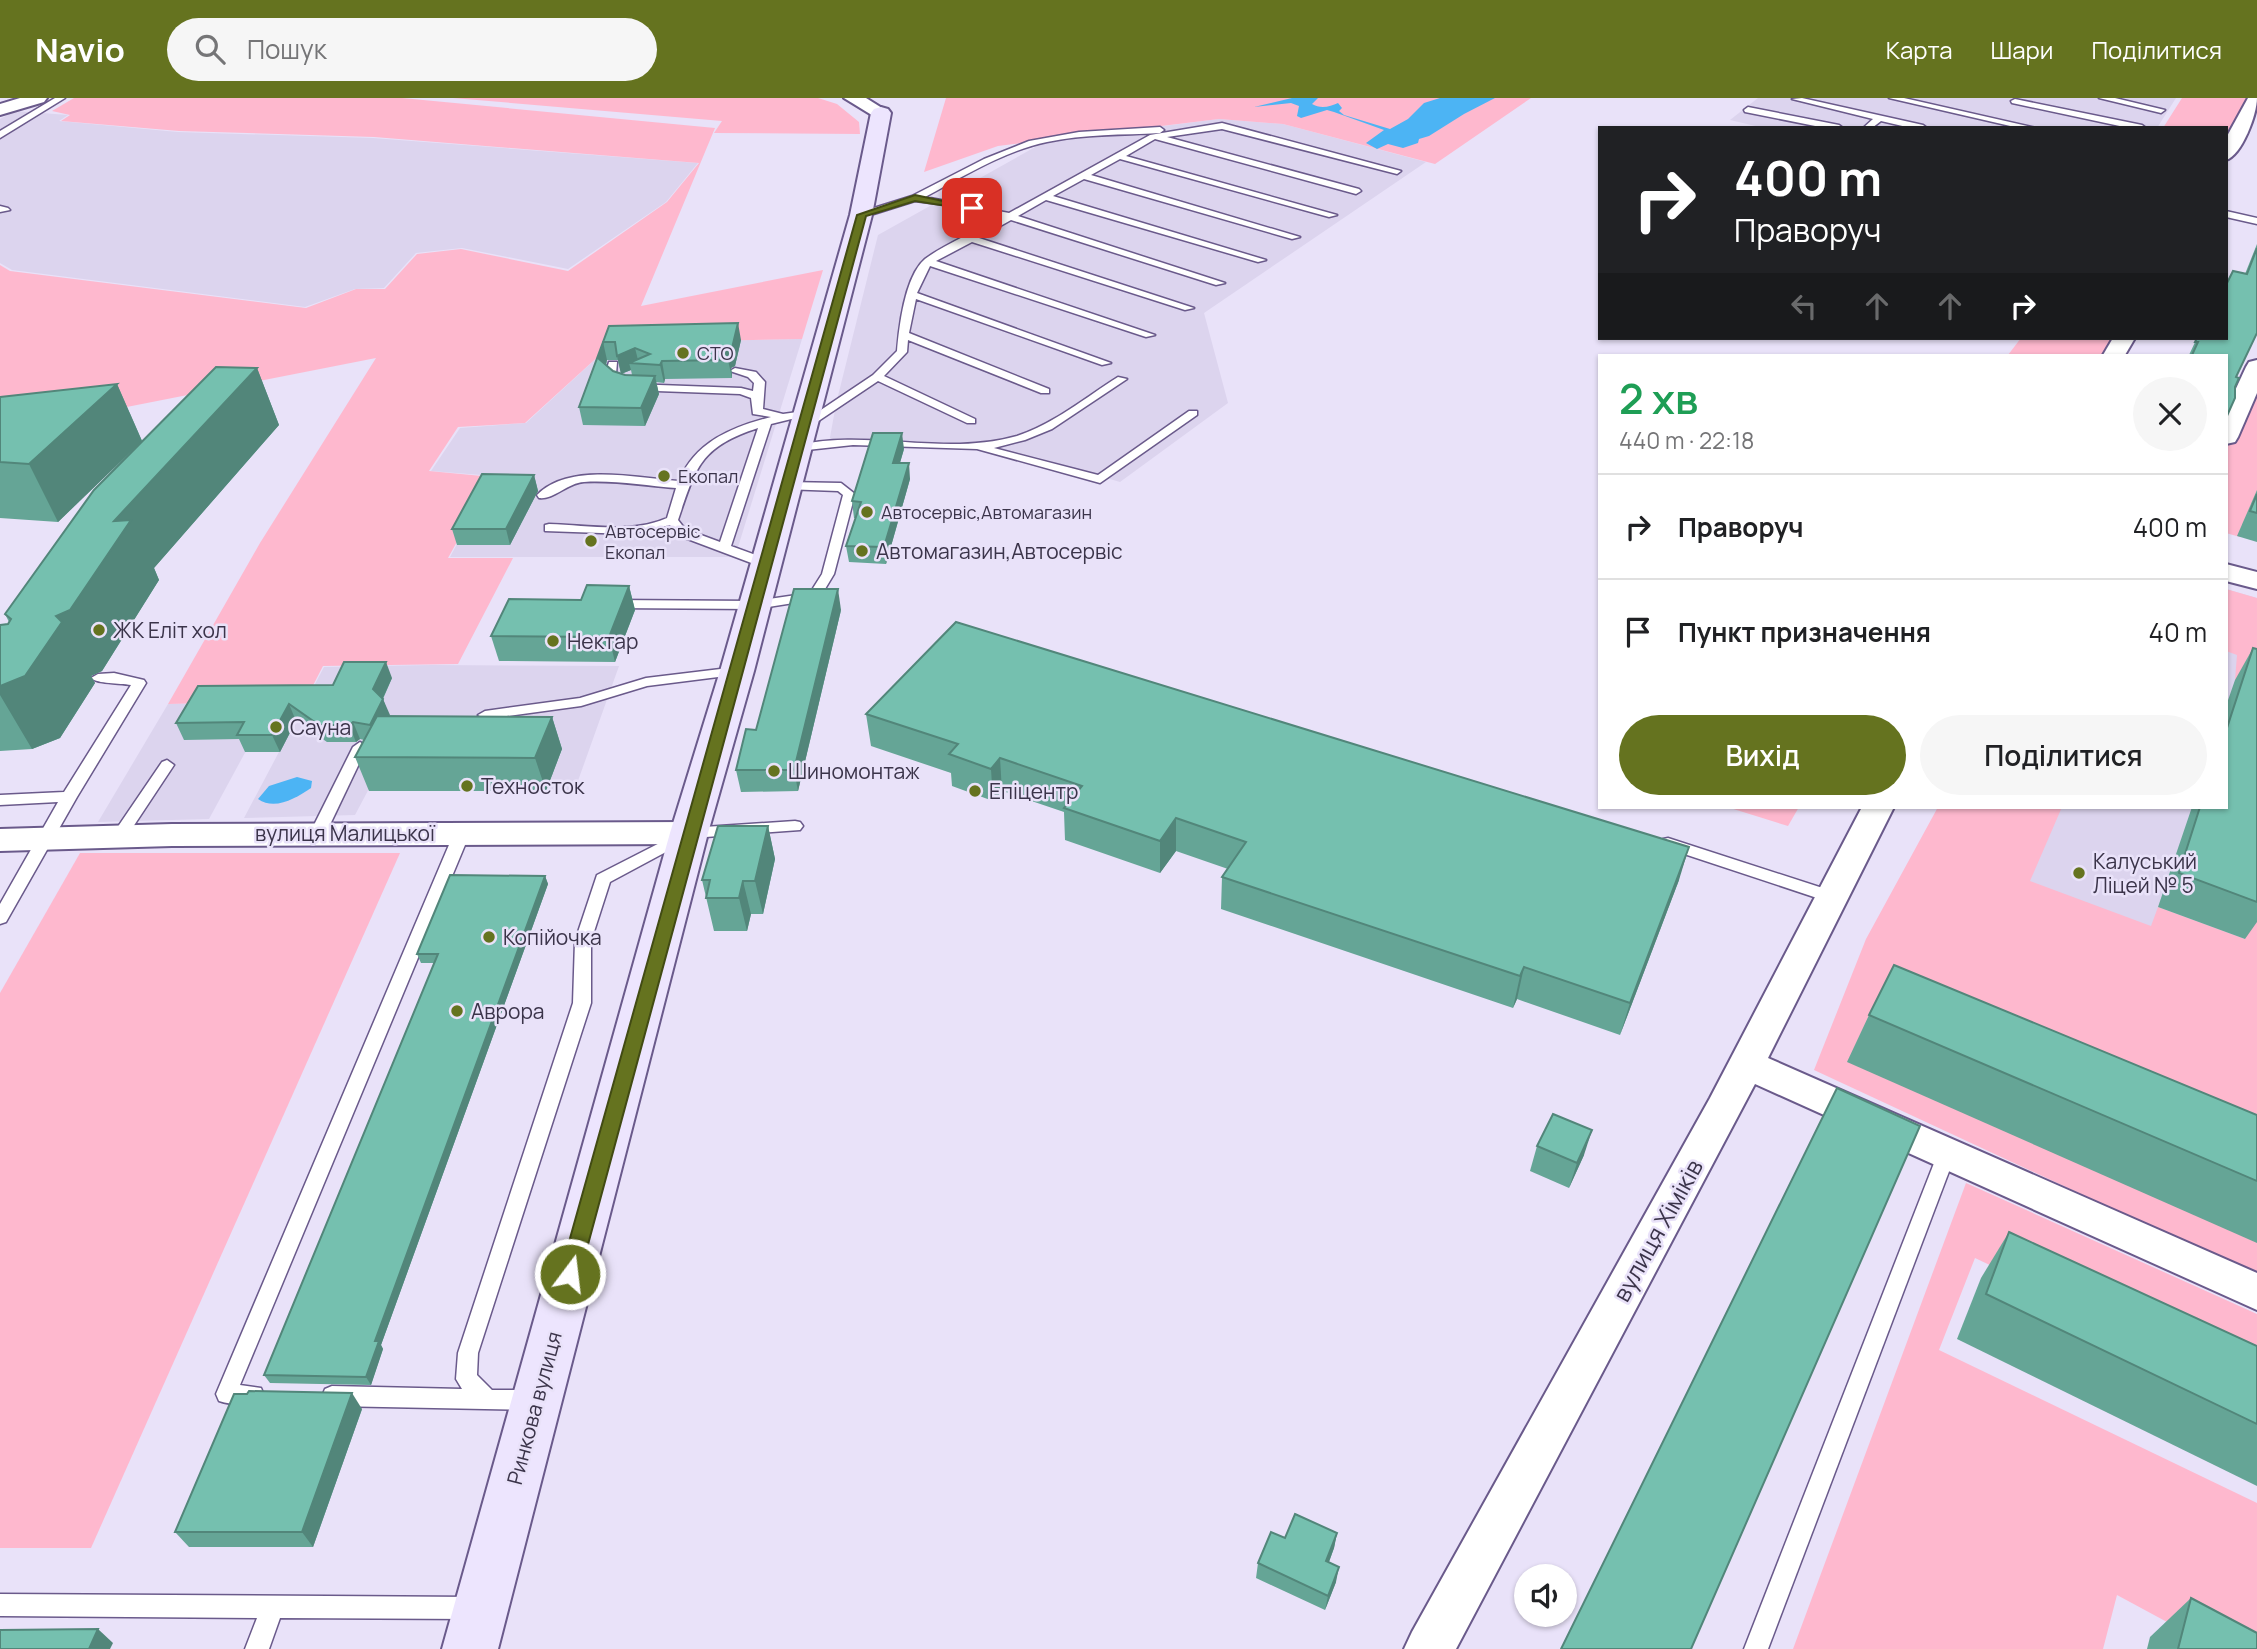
<!DOCTYPE html>
<html lang="uk">
<meta charset="utf-8">
<style>
:root{--surface:#fff;--page:#f6f6f6;--text:#202124;--muted:#757577;--line:#e0e0e0;--accent:#65731f}
body{margin:0;font-family:Manrope,sans-serif;background:var(--page);color:var(--text);height:100vh;display:flex;flex-direction:column;font-size:26px;white-space:nowrap}
*{box-sizing:border-box;margin:0}
p{font-size:23px;color:var(--muted)}
.icon{flex:none;width:38px;height:38px;fill:none;stroke:currentColor;stroke-width:2;stroke-linecap:round;stroke-linejoin:round}
.map{position:relative;flex:1;overflow:hidden}
.sheet{position:absolute;left:1598px;top:256px;width:630px;height:455px;display:flex;flex-direction:column;background:var(--surface);border-radius:0px;box-shadow:0 2px 5px #0004}
.sheet>*{flex:none}
.banner{position:absolute;left:1598px;top:28px;width:630px;height:214px;border-radius:0px;box-shadow:0 2px 5px #0004;background:#202124;color:#fff;overflow:hidden}
.controls{position:absolute;left:1514px;top:1466px;display:grid;gap:14px}
.controls a{display:grid;place-items:center;width:63px;height:63px;border-radius:50%;background:var(--surface);box-shadow:0 2px 5px #0004;font-size:35px}
.pin{position:absolute;display:grid;place-items:center;width:60px;height:60px;color:#fff;margin:-30px;border-radius:14px;box-shadow:0 4px 10px #0006}
.me{position:absolute;width:77px;margin:-38px;rotate:15deg;stroke-linejoin:round;filter:drop-shadow(0 0 5px #0008)}
.turn{display:flex;align-items:center;gap:24px;height:147px;padding:0 21px;font-size:32px}
.turn .icon{width:91px;height:91px;stroke-width:2.5}
.turn b{display:block;font-size:49px;line-height:60px}
.lanes{display:flex;align-items:center;height:66px;padding:0 21px;background:#0003;justify-content:center;gap:35px;direction:ltr}
.lanes .off{opacity:.35}
.round{display:grid;place-items:center;flex:none;width:74px;height:74px;border-radius:37px;background:var(--page)}
.summary{display:flex;align-items:center;justify-content:space-between;height:119px;padding:0 21px}
h1{font-size:42px;font-weight:600;line-height:52px;color:#1e9e55}
.cta{display:flex;gap:14px;margin-top:auto;padding:14px 21px}
.cta a{flex:1;height:80px;border-radius:42px;background:var(--accent);color:#fff;font-size:28px;font-weight:600;line-height:80px;text-align:center}
.cta a+a{background:var(--page);color:var(--text)}
ul{padding:0;list-style:none}
li{display:flex;align-items:center;gap:21px;height:105px;padding:0 21px;border-top:2px solid var(--line)}
li div{flex:1}
li b{display:block;font-size:26px}
li em{font-style:normal}
header{display:flex;align-items:center;gap:42px;box-sizing:border-box;height:98px;padding:0 35px;background:var(--accent);color:#fff}
header strong{font-size:33px}
nav{display:flex;gap:38px;margin-inline-start:auto;font-size:24px}
.search{width:490px;height:63px;background:var(--page);display:flex;align-items:center;gap:18px;box-sizing:border-box;padding:0 24px;border-radius:38px;color:var(--muted);font-size:26px}
.map>svg:first-child{display:block}
</style>
<header>
<strong>Navio</strong>
<div class="search"><svg class="icon" aria-label="search" viewBox="0 0 24 24"><circle cx="10" cy="10" r="6"/><path d="M15 15l6 6"/></svg>Пошук</div>
<nav><a>Карта</a><a>Шари</a><a>Поділитися</a></nav>
</header>
<div class="map">
<svg width="2257" height="1551" viewBox="0 0 2257 1551">
<rect width="100%" height="100%" fill="#e9e2f9"/>
<g fill="#dcd4ee">
<polygon points="1758,0 2176,0 2157,30 1764,30 1730,22"/>
<polygon points="15,13 68,17 59,23 178,34 373,40 698,65 666,104 568,171 462,150 416,155 384,190 355,191 305,209 12,172 0,165 0,21"/>
<polygon points="1219,21 1283,26 1426,64 1204,215 1228,305 1120,384 1036,359 973,348 829,345 836,306 878,137 1046,43"/>
<polygon points="802,241 735,459 450,459 494,378 431,373 460,330 526,325 613,245"/>
<polygon points="2226,491 2257,500 2257,1002 1938,709 2226,709"/>
<polygon points="432,567 619,568 574,694 546,693 562,652 390,651 355,717 244,720 324,569"/>
<polygon points="272,605 209,721 98,724 168,606"/>
</g>
<g fill="#feb8ce">
<polygon points="74,0 402,0 715,30 641,208 823,172 802,241 613,245 525,325 458,329 429,373 493,379 448,460 513,460 458,566 323,568 305,603 168,606 260,445 376,260 0,334 0,167 10,173 306,210 356,191 385,191 417,156 461,151 568,173 667,104 699,65 374,39 179,33 61,23 70,17 52,13"/>
<polygon points="453,0 818,0 837,6 859,24 860,36 714,35 722,23"/>
<polygon points="946,0 1531,0 1435,66 1283,26 1219,21 998,48 924,74"/>
<polygon points="2182,0 2247,0 2226,38 2226,30 2163,30"/>
<polygon points="2021,240 2115,240 2105,257 2008,257"/>
<polygon points="2257,265 2257,396 2240,439 2226,435 2226,339"/>
<polygon points="2226,491 2257,500 2257,589 2235,582 2237,557 2226,553"/>
<polygon points="1727,709 1799,709 1788,728"/>
<polygon points="1938,709 2062,709 2030,783 2151,828 2158,809 2245,841 2257,800 2257,1178 1814,972 1866,841"/>
<polygon points="80,755 400,755 91,1450 0,1450 0,895"/>
<polygon points="1966,1085 2257,1216 2257,1294 1975,1160 1939,1252 2257,1405 2257,1551 2217,1551 2117,1497 2103,1551 1793,1551"/>
</g>
<g fill="#4cb4f4">
<path d="M1292,0H1318L1312,6C1320,11 1330,9 1338,5L1342,10L1339,13L1344,17L1390,31L1408,21L1424,5L1440,0H1495L1464,16L1429,38L1419,41L1418,45L1403,50L1388,46L1377,51L1366,45L1384,32L1334,14L1327,12L1301,20L1297,18L1299,8L1291,5L1254,9Z"/>
<path d="M297,679L312,683L311,690C296,700 275,713 258,701L269,688Z"/>
</g>
<g fill="none" stroke-linecap="round" stroke-linejoin="round">
<defs>
<g id="lane">
<polygon points="55,0 65,0 0,40 0,33"/>
<polygon points="1802,0 1923,27 1927,30 1911,30 1881,23 1872,30 1863,30 1873,21 1792,1"/>
<polygon points="1889,0 1904,0 2036,30 2019,30"/>
<polygon points="2099,0 2115,0 2165,12 2161,15"/>
<polygon points="2015,1 2142,27 2146,30 2129,30 2012,5 2011,3"/>
<polygon points="1748,9 1839,27 1843,30 1825,30 1745,14 1744,12"/>
<path d="M1222,25L1401,73L1397,76L1222,31L1167,39L1359,91L1361,93L1356,96L1155,41L1126,58L1337,117L1329,119L1120,61L1091,77L1300,139L1292,141L1084,81L1053,98L1266,162L1258,164L1046,102L1018,118L1225,185L1216,187L1011,122L979,140L1194,210L1185,212L972,144L936,163L1155,237L1146,239L930,168L917,195L1111,265L1102,267L916,201L909,235L1049,291V295H1041L908,242L907,254L884,278L975,321V325H967L878,283L808,330H800V326L873,277L897,253C899,229 905,178 925,161C945,146 979,132 1002,119L953,108L915,103L861,120L856,117L858,115L912,98L984,61L1029,43L1079,34L1160,29L1164,32L1160,35C1123,37 1084,36 1047,44C1004,53 964,78 925,99L1009,115L1150,37Z"/>
<polygon points="0,108 8,110 10,112 0,114"/>
<polygon points="2226,113 2257,120 2257,126 2226,119"/>
<path d="M609,264H617L616,276L632,286L741,290L753,293L754,285L748,279L730,273L735,270L756,274L765,284L763,311L783,316L812,312V316L771,326L731,448L772,463V469H762L677,437L670,427L629,436L545,433V427L549,426C587,427 631,436 667,420L676,390C646,388 614,382 584,384C567,385 554,402 539,400L537,397C569,364 637,380 679,383C695,344 732,329 771,319L753,316L751,300L740,296L629,292L605,277ZM758,330L720,444L685,431L678,422C696,369 700,349 758,330Z"/>
<path d="M1118,279L1127,281L1052,331L1025,342L994,350L1098,377L1189,313H1197V317L1100,385L977,351L853,347L798,353L792,350L794,348C867,330 944,359 1017,338C1054,326 1086,299 1118,279Z"/>
<polygon points="787,384 841,385 855,396 834,476 819,501 755,511 612,510 605,506 612,502 755,503 810,495 822,476 843,397 838,393 783,391 783,385"/>
<polygon points="737,569 742,570 744,573 742,576 647,588 581,608 485,621 478,617 485,613 580,600 646,580"/>
<path d="M114,575L144,582L146,585L77,699L6,824L0,826V806L58,704L0,707V697L64,694L131,587C119,585 98,586 91,580L98,576Z"/>
<polygon points="360,644 367,649 326,735 323,739 313,739 310,735 353,649"/>
<polygon points="167,662 174,667 125,741 115,741 112,737 115,733 162,664"/>
<polygon points="795,723 800,724 803,728 800,732 692,740 610,784 591,843 591,905 478,1255 477,1277 492,1292 530,1292 537,1295 540,1302 537,1309 530,1312 332,1308 325,1305 322,1298 325,1291 332,1288 462,1291 456,1281 458,1255 573,905 575,843 597,777 689,730"/>
<path d="M462,730L470,735L240,1287L261,1290L264,1297L261,1304C249,1308 231,1307 219,1303L216,1296L454,735Z"/>
<polygon points="1668,740 1838,795 1840,799 1832,805 1663,749 1660,745 1663,741"/>
<polygon points="1947,1047 1954,1050 1956,1055 1768,1551 1744,1551 1938,1055 1940,1050"/>
<polygon points="0,1496 474,1499 482,1502 485,1510 482,1518 474,1521 280,1520 269,1551 245,1551 257,1520 0,1518"/>
</g>
<g id="street">
<polygon points="20,0 47,0 44,4 0,17 0,6"/>
<polygon points="844,0 866,0 890,15 887,19 875,19"/>
<path d="M2248,0H2257C2257,16 2242,57 2226,62V40Z"/>
<polygon points="2113,240 2135,240 2125,257 2103,257"/>
<polygon points="2257,262 2257,295 2238,339 2235,344 2226,346 2226,312 2246,269 2249,264"/>
<polygon points="2226,466 2257,474 2257,491 2226,483"/>
<polygon points="1862,709 1894,709 1768,960 2257,1175 2257,1212 1755,986 1456,1551 1404,1551 1412,1534 1710,1000"/>
<polygon points="689,724 700,727 705,735 700,743 689,746 172,748 0,753 0,731 172,726"/>
</g>
<polygon id="secondary" points="881,9 888,11 891,15 872,117 754,573 708,735 498,1551 442,1551 670,735 720,573 850,117 871,15 874,11"/>
</defs>
<use href="#lane" stroke="#6a5a8b" stroke-width="3"/>
<use href="#street" stroke="#6a5a8b" stroke-width="4"/>
<use href="#secondary" stroke="#6a5a8b" stroke-width="4"/>
<use href="#lane" fill="#fff" fill-rule="evenodd"/>
<use href="#street" fill="#fff" fill-rule="evenodd"/>
<use href="#secondary" fill="#ede5fe" fill-rule="evenodd"/>
</g>
<g fill="#65a596" fill-rule="evenodd">
<polygon points="2257,146 2257,235 2236,279 2235,289 2226,257 2189,257 2197,240 2245,176"/>
<path d="M609,228L741,242L735,268L731,270L732,277V280L665,281L664,285L656,284L659,296L645,328L583,327L579,309ZM607,262H618L621,275L613,273L606,267ZM631,272L632,277L621,276Z"/>
<polygon points="257,270 279,327 154,470 159,482 102,573 91,578 95,585 60,640 32,651 0,653 0,527 8,526 9,524 5,516"/>
<polygon points="117,286 142,343 58,424 0,420 0,299"/>
<polygon points="904,351 900,365 910,381 886,466 849,464 846,448 856,420 854,420 852,403"/>
<polygon points="534,377 538,393 510,447 457,447 452,431"/>
<polygon points="2257,392 2257,444 2237,438"/>
<polygon points="629,488 635,512 615,564 499,563 491,538 581,502"/>
<polygon points="841,512 798,693 741,694 736,672 756,632"/>
<polygon points="2253,550 2257,551 2257,824 2245,841 2158,809 2192,709 2226,709 2226,608 2235,582"/>
<polygon points="392,580 383,601 389,618 552,619 562,651 546,693 369,693 355,659 364,642 360,641 356,644 327,644 296,623 280,654 245,654 239,641 184,642 176,625 333,587"/>
<polygon points="866,616 1679,782 1620,937 1517,901 1513,910 1221,811 1222,779 1228,771 1176,753 1160,775 1065,742 1064,714 1002,693 993,703 952,688 951,675 871,648"/>
<polygon points="768,728 775,761 763,816 751,816 747,833 714,833 702,782"/>
<polygon points="545,778 548,786 381,1247 383,1251 371,1287 270,1285 264,1277 434,865 421,865 417,856"/>
<polygon points="1869,917 2257,1017 2257,1145 1847,964"/>
<polygon points="1537,1048 1584,1057 1569,1090 1530,1073"/>
<polygon points="2009,1134 2257,1248 2257,1388 1957,1241 1981,1180"/>
<polygon points="362,1311 313,1449 189,1449 175,1434"/>
<polygon points="1337,1435 1334,1450 1329,1464 1336,1484 1325,1512 1256,1480 1258,1465 1285,1440"/>
<polygon points="2191,1500 2257,1551 2147,1551 2150,1539"/>
</g>
<g fill="#52867a">
<polygon points="738,225 741,242 735,268 731,270 732,277 732,280 728,262 724,254"/>
<polygon points="603,244 607,262 603,279 599,261"/>
<polygon points="635,250 639,266 629,265 631,272 621,276 617,258"/>
<polygon points="662,263 665,281 664,285 660,267"/>
<polygon points="257,270 279,327 154,470 159,482 102,573 91,578 95,585 60,640 32,651 0,597 0,588 56,518 114,423"/>
<polygon points="655,278 659,296 645,328 641,310"/>
<polygon points="117,286 142,343 58,424 29,366"/>
<polygon points="902,335 904,351 895,381 893,365"/>
<polygon points="909,365 910,381 886,466 884,449"/>
<polygon points="534,377 538,393 510,447 506,431"/>
<polygon points="629,488 635,512 615,564 609,539"/>
<polygon points="838,491 841,512 798,693 794,672"/>
<polygon points="386,564 392,580 382,602 383,601 390,617 377,644 370,627 373,591"/>
<polygon points="289,606 296,623 280,654 272,637"/>
<polygon points="552,619 562,651 546,693 535,660"/>
<polygon points="353,624 360,641 356,644 349,627"/>
<polygon points="1000,660 1002,693 993,703 991,671"/>
<polygon points="1176,720 1176,753 1160,775 1160,743"/>
<polygon points="768,728 775,761 763,816 755,783"/>
<polygon points="1689,749 1679,782 1620,937 1630,905"/>
<polygon points="545,778 548,786 381,1247 383,1251 371,1287 366,1279 375,1243"/>
<polygon points="743,783 751,816 747,833 739,800"/>
<polygon points="1524,869 1517,901 1513,910 1520,878"/>
<polygon points="1592,1032 1584,1057 1569,1090 1577,1065"/>
<polygon points="352,1295 362,1311 313,1449 302,1434"/>
<polygon points="1337,1435 1334,1450 1324,1477 1326,1463"/>
<polygon points="1339,1469 1336,1484 1325,1512 1328,1498"/>
<polygon points="98,1531 113,1545 110,1551 89,1551"/>
</g>
<g fill="#75c0af" stroke="#52867a" stroke-width="2">
<polygon points="2257,150 2257,235 2236,279 2239,280 2235,289 2235,300 2226,320 2226,257 2192,257 2198,244 2195,244 2197,240 2226,240 2226,187 2233,173 2247,176"/>
<polygon points="738,225 732,250 724,254 729,259 728,262 662,263 660,267 629,265 650,256 635,250 617,258 615,244 603,244 599,261 613,273 625,277 655,278 641,310 579,309 609,228"/>
<polygon points="216,269 257,270 114,423 131,422 70,512 56,518 62,524 25,578 0,588 0,527 8,526 11,521 5,516 94,392"/>
<polygon points="117,286 29,366 0,364 0,299"/>
<polygon points="873,335 902,335 893,365 909,365 884,449 846,448 861,404 852,403"/>
<polygon points="482,376 534,377 506,431 452,431"/>
<polygon points="2257,396 2257,415 2250,413"/>
<polygon points="587,487 629,488 609,539 491,538 509,501 581,502"/>
<polygon points="794,491 838,491 794,672 736,672 746,631 756,632"/>
<polygon points="956,524 1689,749 1630,905 1524,869 1520,878 1222,779 1246,744 1176,720 1160,743 1064,710 1082,688 1000,660 991,671 949,656 958,646 866,616"/>
<polygon points="2253,550 2257,551 2257,804 2179,775 2200,709 2226,709 2226,633"/>
<polygon points="344,564 386,564 373,591 383,601 370,627 353,624 349,627 319,627 289,606 272,637 237,637 244,624 176,625 198,588 333,587"/>
<polygon points="377,618 552,619 535,660 355,659"/>
<polygon points="718,728 768,728 755,783 743,783 739,800 706,800 710,782 702,782"/>
<polygon points="450,777 545,778 375,1243 379,1243 366,1279 264,1277 438,856 417,856"/>
<polygon points="1894,867 2257,1017 2257,1083 1869,917"/>
<polygon points="1837,990 1920,1028 1691,1551 1561,1551"/>
<polygon points="1553,1016 1592,1032 1577,1065 1537,1048"/>
<polygon points="2009,1134 2257,1248 2257,1326 1986,1196"/>
<polygon points="249,1293 352,1295 302,1434 175,1434 234,1296 247,1296"/>
<polygon points="1295,1416 1337,1435 1326,1463 1339,1469 1328,1498 1258,1465 1271,1434 1285,1440"/>
<polygon points="2191,1500 2257,1535 2257,1551 2178,1551"/>
<polygon points="98,1531 89,1551 0,1551 0,1532"/>
</g>
<polygon fill="#65731f" stroke="#424b14" stroke-width="2" points="915,97 976,110 972,112 915,103 866,118 580,1176 577,1182 570,1185 563,1182 560,1176 857,117"/>
<g fill="#65731f" stroke="#e9e2f9" stroke-width="2.5">
<circle cx="683" cy="255" r="7"/>
<circle cx="664" cy="378" r="7"/>
<circle cx="867" cy="414" r="7"/>
<circle cx="591" cy="443" r="7"/>
<circle cx="862" cy="453" r="7"/>
<circle cx="99" cy="532" r="7"/>
<circle cx="553" cy="543" r="7"/>
<circle cx="276" cy="629" r="7"/>
<circle cx="774" cy="673" r="7"/>
<circle cx="467" cy="688" r="7"/>
<circle cx="975" cy="693" r="7"/>
<circle cx="2079" cy="775" r="7"/>
<circle cx="489" cy="839" r="7"/>
<circle cx="457" cy="913" r="7"/>
</g>
<g text-anchor="middle" dominant-baseline="central" stroke-width="5" stroke-linejoin="round" paint-order="stroke">
<g font-size="18" fill="#3b344a" stroke="#e9e2f9" text-anchor="start">
<text x="697" y="255">СТО</text>
<text x="678" y="378">Екопал</text>
<text x="881" y="414">Автосервіс,Автомагазин</text>
<text x="605" y="433">Автосервіс<tspan x="605" dy="21">Екопал</tspan></text>
</g>
<g font-size="21" fill="#3b344a" stroke="#e9e2f9" text-anchor="start">
<text x="876" y="453">Автомагазин,Автосервіс</text>
<text x="113" y="532">ЖК Еліт хол</text>
<text x="567" y="543">Нектар</text>
<text x="290" y="629">Сауна</text>
<text x="788" y="673">Шиномонтаж</text>
<text x="481" y="688">Техносток</text>
<text x="989" y="693">Епіцентр</text>
<text x="2093" y="763">Калуський<tspan x="2093" dy="24">Ліцей № 5</tspan></text>
<text x="503" y="839">Копійочка</text>
<text x="471" y="913">Аврора</text>
</g>
<g font-size="21" fill="#3b344a" stroke="#e9e2f9">
<text x="345" y="735">вулиця Малицької</text>
<text transform="translate(534 1310) rotate(-75)">Ринкова вулиця</text>
</g>
<g font-size="24" fill="#3b344a" stroke="#e9e2f9">
<text transform="translate(1657 1132) rotate(-61)">вулиця Хіміків</text>
</g>
</g>
</svg>
<div class="controls">
<a><svg class="icon" aria-label="sound" viewBox="0 0 24 24"><path d="M4 9h4l5-4v14l-5-4H4zM17 9q2 3 0 6"/></svg></a>
</div>
<div class="pin" style="left:972px;top:110px;background:#d93025"><svg class="icon" aria-label="arrive" viewBox="0 0 24 24"><path d="M6 21V4h12l-3 4 3 4H6"/></svg></div>
<svg class="me" style="left:570px;top:1176px" viewBox="-20 -20 40 40"><circle r="17" fill="#65731f" stroke="#fff" stroke-width="3"/><path d="M0-11L8 9 0 5-8 9z" fill="#fff"/></svg>
<div class="banner">
<div class="turn"><svg class="icon" aria-label="right" viewBox="0 0 24 24"><path d="M7 20v-9h11M14 6l5 5-5 5"/></svg><div><b>400 m</b>Праворуч</div></div>
<div class="lanes"><svg class="icon off" aria-label="left" viewBox="0 0 24 24"><path d="M17 20v-9H6M10 6l-5 5 5 5"/></svg><svg class="icon off" aria-label="ahead" viewBox="0 0 24 24"><path d="M12 20V5M6 11l6-6 6 6"/></svg><svg class="icon off" aria-label="ahead" viewBox="0 0 24 24"><path d="M12 20V5M6 11l6-6 6 6"/></svg><svg class="icon" aria-label="right" viewBox="0 0 24 24"><path d="M7 20v-9h11M14 6l5 5-5 5"/></svg></div>
</div>
<section class="sheet">
<div class="summary"><div><h1>2 хв</h1><p>440 m · 22:18</p></div><a class="round"><svg class="icon" aria-label="close" viewBox="0 0 24 24"><path d="M6 6l12 12M18 6L6 18"/></svg></a></div>
<ul>
<li><svg class="icon" aria-label="right" viewBox="0 0 24 24"><path d="M7 20v-9h11M14 6l5 5-5 5"/></svg><div><b>Праворуч</b></div><em>400 m</em></li>
<li><svg class="icon" aria-label="arrive" viewBox="0 0 24 24"><path d="M6 21V4h12l-3 4 3 4H6"/></svg><div><b>Пункт призначення</b></div><em>40 m</em></li>
</ul>
<div class="cta"><a>Вихід</a><a>Поділитися</a></div>
</section>
</div>
